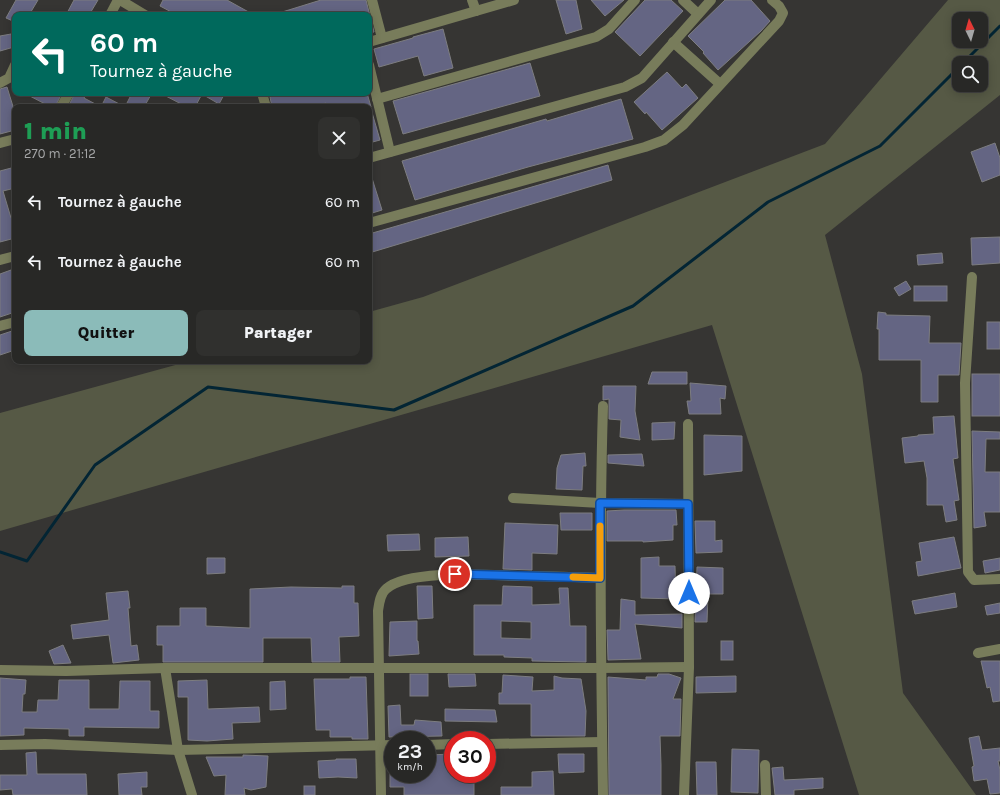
<!DOCTYPE html>
<html lang="fr">
<meta charset="utf-8">
<style>
:root{--surface:#282826;--page:#30302e;--text:#f1f3f6;--muted:#a5a6a7;--line:#444443;--accent:#8bbbb9}
body{margin:0;font-family:Karla,sans-serif;background:var(--page);color:var(--text);height:100vh;display:flex;flex-direction:column;font-size:15px;white-space:nowrap}
*{box-sizing:border-box;margin:0}
p{font-size:13px;color:var(--muted)}
.icon{flex:none;width:22px;height:22px;fill:none;stroke:currentColor;stroke-width:2;stroke-linecap:round;stroke-linejoin:round}
.map{position:relative;flex:1;overflow:hidden}
.drawer{position:absolute;left:12px;top:104px;width:360px;height:260px;display:flex;flex-direction:column;background:var(--surface);border-radius:8px;box-shadow:0 2px 10px #0003,0 0 0 1px var(--line)}
.drawer>*{flex:none}
.banner{position:absolute;left:12px;top:12px;width:360px;height:84px;border-radius:8px;box-shadow:0 2px 10px #0003,0 0 0 1px var(--line);background:#00695c;color:#fff;overflow:hidden}
.needle{width:26px;rotate:355deg}
.tools{position:absolute;left:952px;top:12px;display:grid;gap:8px}
.tools a{display:grid;place-items:center;width:36px;height:36px;border-radius:8px;background:var(--surface);box-shadow:0 2px 10px #0003,0 0 0 1px var(--line);font-size:20px}
.speed{position:absolute;left:384px;top:731px;display:flex;gap:8px;font-size:20px;font-weight:700;text-align:center}
.speed>*{display:grid;place-content:center;width:52px;height:52px;border-radius:50%;background:var(--surface);box-shadow:0 2px 10px #0003,0 0 0 1px var(--line);line-height:1}
.speed small{font-size:10px;font-weight:400}
.speed .limit{border:6px solid #d22;background:#fff;color:#111}
.pin{position:absolute;display:grid;place-items:center;width:34px;height:34px;color:#fff;margin:-17px;border:2px solid #fff;border-radius:50%;box-shadow:0 1px 4px #0007}
.me{position:absolute;width:44px;margin:-22px;rotate:0deg;stroke-linejoin:round;filter:drop-shadow(0 0 3px #0008)}
.turn{display:flex;align-items:center;gap:14px;height:84px;padding:0 12px;font-size:18px}
.turn .icon{width:52px;height:52px;stroke-width:2.5}
.turn b{display:block;font-size:28px;line-height:34px}
.round{display:grid;place-items:center;flex:none;width:42px;height:42px;border-radius:8px;background:var(--page)}
.overview{display:flex;align-items:center;justify-content:space-between;height:68px;padding:0 12px}
h1{font-size:24px;font-weight:800;line-height:30px;color:#1e9e55}
.action{display:flex;gap:8px;margin-top:auto;padding:8px 12px}
.action a{flex:1;height:46px;border-radius:8px;background:var(--accent);color:#111;font-size:16px;font-weight:800;line-height:46px;text-align:center}
.action a+a{background:var(--page);color:var(--text)}
ul{padding:0;list-style:none}
li{display:flex;align-items:center;gap:12px;height:60px;padding:0 12px}
li div{flex:1}
li b{display:block;font-size:15px}
li em{font-style:normal}
.map>svg:first-child{display:block}
</style>
<div class="map">
<svg width="1000" height="795" viewBox="0 0 1000 795">
<rect width="100%" height="100%" fill="#363533"/>
<path fill="#565945" fill-rule="evenodd" d="M948,0H1000V95L825,235L862,374L903,693L976,795H859L712,325L0,531V413L190,361H369V312L423,297L825,144ZM959,19H981V41H959ZM959,63H981V85H959Z"/>
<g fill="none" stroke-linecap="round" stroke-linejoin="round">
<g stroke="#032534" stroke-width="3">
<polyline points="963,63 1000,26"/>
<polyline points="0,552 27,561 95,465 208,387 394,410 633,306 768,202 880,146 959,67"/>
</g>
</g>
<g fill="#646583" stroke="#7d7d80" fill-rule="evenodd">
<polygon points="16,0 38,0 29,15 15,15 15,22 6,18"/>
<polygon points="74,0 98,0 89,15 66,15"/>
<polygon points="163,0 227,0 254,15 177,15 160,6"/>
<polygon points="321,0 366,0 374,32 369,33 369,15 279,15 279,13"/>
<polygon points="556,0 576,0 582,29 566,34"/>
<polygon points="591,0 624,0 605,16"/>
<polygon points="645,0 671,0 683,11 640,56 615,32"/>
<polygon points="725,0 751,0 770,21 761,31 718,70 703,53 704,52 688,36"/>
<polygon points="443,29 453,68 424,76 418,56 379,67 374,49 413,38 413,37"/>
<polygon points="11,34 14,47 0,51 0,36"/>
<polygon points="530,63 540,96 403,134 393,101"/>
<polygon points="667,72 682,88 686,84 698,98 662,130 646,112 645,114 634,102"/>
<polygon points="7,87 15,113 15,130 0,134 0,89"/>
<polygon points="24,93 62,93 55,107 51,107"/>
<polygon points="75,93 87,93 84,98 101,107 106,97 125,107 132,93 152,93 144,107 68,107"/>
<polygon points="160,93 225,93 219,104 202,94 195,107 187,107"/>
<polygon points="283,93 367,93 371,107 327,107 326,103 311,107 272,107 270,97"/>
<polygon points="621,99 633,139 528,167 415,200 402,161 546,119 547,121"/>
<polygon points="369,109 371,109 380,140 369,143"/>
<polygon points="995,143 1000,158 1000,175 982,182 971,152"/>
<polygon points="608,165 612,180 369,253 369,234"/>
<polygon points="15,167 15,188 3,191 11,218 15,217 15,238 0,242 0,171"/>
<polygon points="371,175 382,210 369,214 369,176"/>
<polygon points="1000,237 1000,263 972,265 971,238"/>
<polygon points="942,253 943,263 918,265 917,255"/>
<polygon points="11,270 15,283 15,312 0,317 0,274"/>
<polygon points="906,281 911,289 899,296 894,288"/>
<rect x="914" y="286" width="33" height="15"/>
<polygon points="878,312 886,313 886,315 930,316 929,343 961,343 959,375 938,375 938,402 921,402 921,360 879,360 879,329 877,329"/>
<rect x="987" y="322" width="13" height="27"/>
<polygon points="15,330 15,350 0,355 0,335"/>
<polygon points="652,372 687,372 687,384 648,384"/>
<rect x="972" y="374" width="28" height="42"/>
<polygon points="690,383 726,386 725,399 720,398 721,414 689,414 687,401 691,401"/>
<polygon points="603,386 636,386 635,411 640,440 620,437 621,420 609,419 609,399 603,400"/>
<polygon points="954,416 958,458 953,459 959,500 954,501 957,520 946,522 943,505 927,505 927,478 924,461 905,463 902,438 918,436 918,435 934,434 933,417"/>
<polygon points="675,422 674,439 652,440 652,423"/>
<polygon points="972,431 1000,432 1000,439 986,439 985,472 1000,472 1000,512 984,512 986,526 974,528"/>
<polygon points="704,435 742,436 742,471 704,475"/>
<polygon points="585,453 586,466 583,466 582,490 556,489 557,468 561,455"/>
<polygon points="642,454 644,466 608,463 608,455"/>
<polygon points="624,510 676,510 677,525 673,525 673,540 643,542 643,541 607,541 607,511"/>
<polygon points="560,513 592,513 592,530 561,530"/>
<polygon points="695,521 715,521 715,541 722,540 722,552 696,553"/>
<polygon points="505,523 558,525 557,554 532,553 532,570 503,569"/>
<polygon points="419,534 420,550 388,551 387,535"/>
<polygon points="468,537 469,556 435,557 435,538"/>
<polygon points="954,537 961,568 918,576 916,562 922,561 919,543"/>
<polygon points="659,557 659,566 675,566 676,599 641,598 641,558"/>
<polygon points="207,558 225,558 225,573 207,574"/>
<polygon points="1000,558 1000,570 985,573 983,561"/>
<polygon points="697,567 723,568 723,594 708,594 707,622 695,622"/>
<polygon points="342,586 354,586 354,603 358,603 359,636 339,637 340,662 312,662 311,638 263,638 263,662 163,662 163,645 157,645 157,626 180,626 180,608 206,608 206,626 250,628 250,589 291,587 342,588"/>
<polygon points="417,586 432,586 433,618 418,619"/>
<path d="M503,586L532,587V605L560,604L559,588H568L570,626H586V662L532,661V658L504,657V655H474V605H502ZM501,621L531,622V639L501,638Z"/>
<polygon points="128,591 130,608 128,608 131,646 137,645 139,660 113,663 109,635 73,639 71,625 109,620 106,593"/>
<polygon points="955,593 957,607 915,614 912,601"/>
<polygon points="621,599 635,601 635,615 682,614 682,628 635,624 641,659 608,660 607,630 620,630"/>
<polygon points="1000,603 1000,613 987,615 985,606"/>
<polygon points="417,621 417,641 418,641 419,654 389,656 390,622"/>
<rect x="721" y="641" width="12" height="19"/>
<polygon points="63,645 71,663 54,664 49,651"/>
<polygon points="981,661 1000,661 1000,701 993,702 990,687 987,688"/>
<rect x="410" y="674" width="18" height="22"/>
<polygon points="448,674 475,674 476,686 449,687"/>
<polygon points="658,674 669,674 681,678 673,699 681,699 680,736 660,736 661,765 661,795 609,795 608,677 646,680 646,677 657,677"/>
<polygon points="503,675 533,677 532,691 554,690 554,676 562,678 581,679 586,711 585,736 531,736 531,704 499,704 499,693 502,693"/>
<polygon points="736,676 736,692 696,693 696,677"/>
<polygon points="350,677 366,677 368,739 352,739 352,737 330,737 330,730 316,730 314,679 350,679"/>
<polygon points="0,678 26,680 25,694 23,694 22,712 37,712 38,700 58,700 59,680 89,680 89,709 119,709 120,681 150,681 150,711 159,711 159,728 84,727 84,736 69,736 69,729 24,728 24,735 0,736"/>
<polygon points="207,680 208,709 259,707 260,722 232,723 233,739 207,741 188,740 188,697 178,697 178,681"/>
<polygon points="285,681 286,709 270,710 270,682"/>
<polygon points="400,705 401,725 414,725 415,720 441,722 442,736 389,737 388,706"/>
<polygon points="445,709 495,710 497,722 445,721"/>
<polygon points="979,736 982,750 1000,748 1000,761 998,761 1000,770 1000,793 990,794 987,779 974,781 972,767 974,766 969,738"/>
<polygon points="732,749 759,750 758,793 731,792"/>
<polygon points="36,752 37,774 86,774 87,795 13,795 12,789 0,790 0,775 27,775 26,753"/>
<polygon points="453,754 453,774 474,774 474,795 404,795 404,787 390,787 390,774 427,774 427,755"/>
<polygon points="558,754 584,754 584,772 559,773"/>
<polygon points="243,755 268,756 266,787 251,790 244,788 245,795 225,795 226,775 214,776 206,757 243,757"/>
<polygon points="336,759 356,759 357,778 338,777 319,778 318,761 336,760"/>
<polygon points="696,762 716,762 717,795 697,795"/>
<polygon points="783,767 784,780 823,778 823,788 794,790 794,795 775,795 772,768"/>
<polygon points="553,771 554,795 501,795 501,787 532,787 532,772"/>
<polygon points="147,772 147,787 141,787 142,795 119,795 118,774"/>
<rect x="304" y="786" width="11" height="9"/>
</g>
<g fill="none" stroke-linecap="round" stroke-linejoin="round">
<g stroke="#787c5b" stroke-width="10">
<polyline points="120,0 145,15"/>
<polyline points="372,0 382,38"/>
<polyline points="472,0 476,11"/>
<polyline points="683,0 698,14"/>
<polyline points="110,15 118,0"/>
<polyline points="369,42 514,0"/>
<polyline points="673,42 720,84"/>
<polyline points="369,65 390,152"/>
<polyline points="0,83 9,78 15,65"/>
<polyline points="262,93 266,107"/>
<polyline points="377,99 596,37 609,29 635,0"/>
<polyline points="61,107 69,93"/>
<polyline points="0,143 15,139"/>
<polyline points="369,158 625,87 642,78 711,0"/>
<polyline points="369,223 645,147 664,140 683,125 779,21 783,13 779,6 772,0"/>
<polyline points="0,260 15,256"/>
<polyline points="972,277 965,383 968,572 974,580 1000,579"/>
<polyline points="0,326 15,322"/>
<polyline points="513,498 600,503 688,504"/>
<polyline points="978,653 1000,649"/>
<polyline points="0,670 66,671 165,668"/>
<polyline points="487,744 602,742"/>
<polyline points="0,745 45,744 178,750 393,745"/>
<polyline points="427,745 453,744"/>
<polyline points="765,765 766,795"/>
<polyline points="192,795 178,750 165,668 600,668 689,667"/>
<path d="M381,795L378,611C379,604 380,594 386,589C408,569 488,575 518,576C545,576 573,577 600,578"/>
<path d="M603,795C601,665 599,536 603,406"/>
<polyline points="684,795 689,667 688,424"/>
</g>
</g>
<g fill="none" stroke-linecap="round" stroke-linejoin="round">
<defs>
<polyline id="route" points="455,574 600,578 600,503 688,504 689,593"/>
</defs>
<use href="#route" stroke="#114b97" stroke-width="10"/>
<use href="#route" stroke="#1a73e8" stroke-width="7"/>
<polyline stroke="#f59e0b" stroke-width="7" points="573,577 600,578 600,526"/>
</g>
</svg>
<div class="tools">
<a><svg class="needle" viewBox="-14 -14 28 28"><path d="M0-13l5 13h-10z" fill="#e53935"/><path d="M0 13l5-13h-10z" fill="#a5a6a7"/></svg></a>
<a><svg class="icon" aria-label="search" viewBox="0 0 24 24"><circle cx="10" cy="10" r="6"/><path d="M15 15l6 6"/></svg></a>
</div>
<div class="speed"><div>23<small>km/h</small></div><div class="limit">30</div></div>
<div class="pin" style="left:455px;top:574px;background:#d93025"><svg class="icon" aria-label="arrive" viewBox="0 0 24 24"><path d="M6 21V4h12l-3 4 3 4H6"/></svg></div>
<svg class="me" style="left:689px;top:593px" viewBox="-20 -20 40 40"><circle r="19" fill="#fff"/><path d="M0-13L10 11 0 6-10 11z" fill="#1a73e8"/></svg>
<div class="banner">
<div class="turn"><svg class="icon" aria-label="left" viewBox="0 0 24 24"><path d="M17 20v-9H6M10 6l-5 5 5 5"/></svg><div><b>60 m</b>Tournez à gauche</div></div>
</div>
<section class="drawer">
<div class="overview"><div><h1>1 min</h1><p>270 m · 21:12</p></div><a class="round"><svg class="icon" aria-label="close" viewBox="0 0 24 24"><path d="M6 6l12 12M18 6L6 18"/></svg></a></div>
<ul>
<li><svg class="icon" aria-label="left" viewBox="0 0 24 24"><path d="M17 20v-9H6M10 6l-5 5 5 5"/></svg><div><b>Tournez à gauche</b></div><em>60 m</em></li>
<li><svg class="icon" aria-label="left" viewBox="0 0 24 24"><path d="M17 20v-9H6M10 6l-5 5 5 5"/></svg><div><b>Tournez à gauche</b></div><em>60 m</em></li>
</ul>
<div class="action"><a>Quitter</a><a>Partager</a></div>
</section>
</div>
